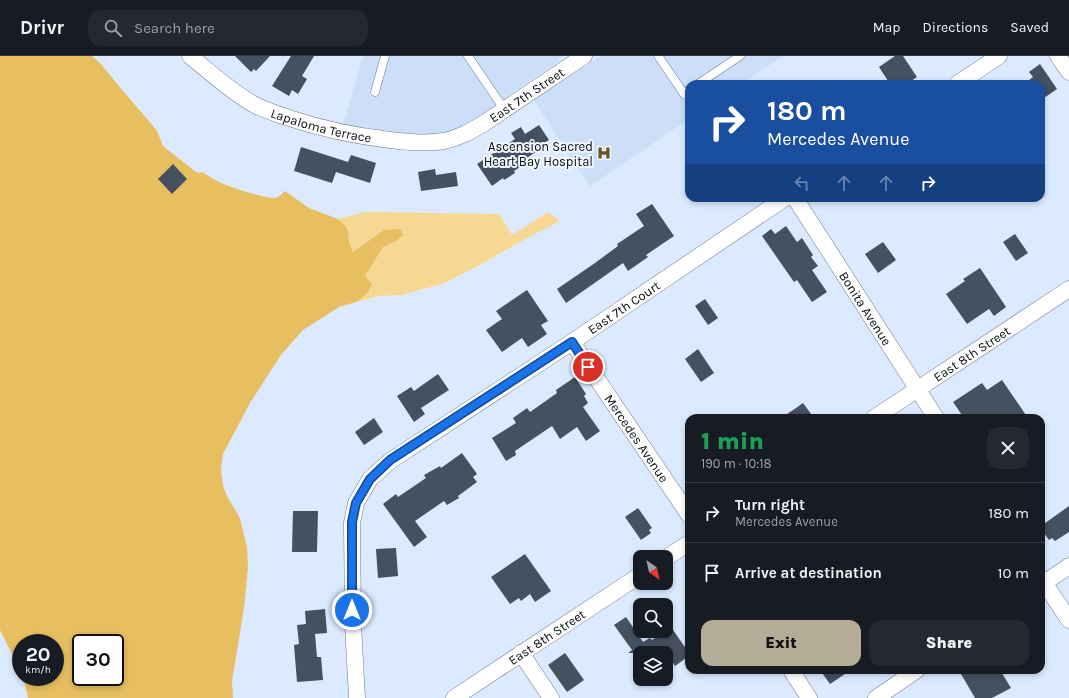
<!DOCTYPE html>
<meta charset="utf-8">
<style>
:root{--surface:#171b24;--page:#242831;--text:#f1f3f6;--muted:#9ea1a6;--line:#363941;--accent:#b5ac98}
body{margin:0;font-family:Karla,sans-serif;background:var(--page);color:var(--text);height:100vh;display:flex;flex-direction:column;font-size:15px;white-space:nowrap}
*{box-sizing:border-box;margin:0}
p{font-size:13px;color:var(--muted)}
.icon{flex:none;width:22px;height:22px;fill:none;stroke:currentColor;stroke-width:2;stroke-linecap:round;stroke-linejoin:round}
.map{position:relative;flex:1;overflow:hidden}
.panel{position:absolute;left:685px;top:358px;width:360px;height:260px;display:flex;flex-direction:column;background:var(--surface);border-radius:12px;box-shadow:0 2px 6px #0003}
.panel>*{flex:none}
.hud{position:absolute;left:685px;top:24px;width:360px;height:122px;border-radius:12px;box-shadow:0 2px 6px #0003;background:#1a4fa0;color:#fff;overflow:hidden}
.needle{width:26px;rotate:146deg}
.buttons{position:absolute;left:633px;top:494px;display:grid;gap:8px}
.buttons a{display:grid;place-items:center;width:40px;height:40px;border-radius:8px;background:var(--surface);box-shadow:0 2px 6px #0003;font-size:20px}
.speed{position:absolute;left:12px;top:578px;display:flex;gap:8px;font-size:20px;font-weight:700;text-align:center}
.speed>*{display:grid;place-content:center;width:52px;height:52px;border-radius:50%;background:var(--surface);box-shadow:0 2px 6px #0003;line-height:1}
.speed small{font-size:10px;font-weight:400}
.speed .limit{border:2px solid #111;border-radius:6px;background:#fff;color:#111}
.pin{position:absolute;display:grid;place-items:center;width:34px;height:34px;color:#fff;margin:-17px;border:2px solid #fff;border-radius:50%;box-shadow:0 1px 4px #0007}
.me{position:absolute;width:44px;margin:-22px;rotate:0deg;stroke-linejoin:round;filter:drop-shadow(0 0 3px #0008)}
.turn{display:flex;align-items:center;gap:14px;height:84px;padding:0 16px;font-size:18px}
.turn .icon{width:52px;height:52px;stroke-width:2.5}
.turn b{display:block;font-size:28px;line-height:34px}
.lanes{display:flex;align-items:center;height:38px;padding:0 16px;background:#0003;justify-content:center;gap:20px;direction:ltr}
.lanes .off{opacity:.35}
.round{display:grid;place-items:center;flex:none;width:42px;height:42px;border-radius:12px;background:var(--page)}
.headline{display:flex;align-items:center;justify-content:space-between;height:68px;padding:0 16px}
h1{font-size:24px;font-weight:800;line-height:30px;color:#1e9e55}
.action{display:flex;gap:8px;margin-top:auto;padding:8px 16px}
.action a{flex:1;height:46px;border-radius:12px;background:var(--accent);color:#111;font-size:16px;font-weight:800;line-height:46px;text-align:center}
.action a+a{background:var(--page);color:var(--text)}
ul{padding:0;list-style:none}
li{display:flex;align-items:center;gap:12px;height:60px;padding:0 16px;border-top:1px solid var(--line)}
li div{flex:1}
li b{display:block;font-size:15px}
li em{font-style:normal}
header{display:flex;align-items:center;gap:24px;box-sizing:border-box;height:56px;padding:0 20px;background:var(--surface);border-bottom:1px solid var(--line)}
header strong{font-size:19px}
nav{display:flex;gap:22px;margin-inline-start:auto;font-size:14px}
.search{width:280px;height:36px;background:var(--page);display:flex;align-items:center;gap:10px;box-sizing:border-box;padding:0 14px;border-radius:12px;color:var(--muted);font-size:15px}
.map>svg:first-child{display:block}
</style>
<header>
<strong>Drivr</strong>
<div class="search"><svg class="icon" aria-label="search" viewBox="0 0 24 24"><circle cx="10" cy="10" r="6"/><path d="M15 15l6 6"/></svg>Search here</div>
<nav><a>Map</a><a>Directions</a><a>Saved</a></nav>
</header>
<div class="map">
<svg width="1069" height="642" viewBox="0 0 1069 642">
<rect width="100%" height="100%" fill="#dceaff"/>
<g fill="#ccdef8">
<polygon points="363,0 562,0 558,5 481,59 480,61 454,76 430,79 394,78 343,69"/>
<polygon points="601,0 783,0 742,28 689,28 689,63 590,130 533,43 562,24 567,22"/>
</g>
<polygon fill="#f7d892" points="365,156 499,158 512,179 548,156 560,165 518,187 487,205 445,227 402,239 379,240 356,246 367,238 365,220 383,191 396,185 384,174 353,196 349,186 348,175 345,169 338,163"/>
<path fill="#e7bf60" fill-rule="evenodd" d="M0,0H92L101,8L123,35L149,65L157,75L163,90L196,116L200,117L202,116C209,120 215,124 221,127C229,131 267,143 275,142C279,141 282,138 285,135L309,152L338,163L345,169L348,175L349,186L353,196L384,174L400,173L403,179L396,185L383,191L365,220L372,228L367,238L356,246L339,251L303,274L281,299L250,347L223,398L221,413L223,430L227,440L240,462L247,491L248,512L244,552L232,625L233,642H28L27,637L23,621H55V587H21V616L0,574ZM81,587H115V621H81Z"/>
<g fill="#455061">
<polygon points="235,0 270,0 256,15 254,13 251,16"/>
<polygon points="291,0 314,0 302,20 307,23 298,38 292,34 289,40 272,30"/>
<polygon points="895,0 903,0 917,21 907,28 890,28 879,11"/>
<polygon points="1040,8 1057,33 1041,44 1041,28 1024,28 1033,21 1029,16"/>
<polygon points="539,69 549,84 541,89 543,91 521,106 523,109 514,115 515,117 504,124 503,122 492,130 477,108 515,83 511,77 521,71 525,78"/>
<polygon points="301,91 348,106 351,99 376,107 370,127 336,116 332,127 294,115"/>
<polygon points="173,108 187,123 172,138 158,123"/>
<polygon points="435,113 436,119 456,116 458,130 421,135 418,116"/>
<polygon points="652,148 674,180 646,199 648,201 628,215 623,207 566,247 557,233 595,207 618,190 617,188 644,170 636,158"/>
<polygon points="786,170 797,186 802,182 813,199 811,201 818,210 812,214 827,236 812,246 797,224 794,226 762,180 771,173 775,178"/>
<polygon points="1015,178 1028,197 1016,205 1003,186"/>
<polygon points="883,186 896,204 878,217 865,198"/>
<polygon points="980,212 1006,251 994,260 989,253 967,268 946,238 965,225 963,223"/>
<polygon points="527,234 548,265 541,269 547,278 528,291 522,282 502,296 486,274 502,263 496,255"/>
<polygon points="705,243 718,262 708,269 695,250"/>
<polygon points="698,293 714,317 701,326 685,303"/>
<polygon points="438,318 449,334 421,352 425,358 414,366 397,340 411,331 414,335"/>
<polygon points="575,321 586,338 584,340 588,347 583,351 600,375 586,385 577,371 560,383 552,370 515,395 516,399 506,405 492,382 516,367 513,362 527,352 530,356 557,337 556,334"/>
<polygon points="1002,324 1028,362 964,362 953,346 982,327 987,334"/>
<polygon points="803,347 814,362 781,362 796,352"/>
<polygon points="374,362 383,376 364,389 355,376"/>
<polygon points="462,397 477,418 473,421 477,426 458,440 459,442 447,449 444,445 415,465 427,481 414,491 383,448 396,438 398,441 426,422 424,419 440,410 441,412"/>
<polygon points="1069,450 1069,476 1055,485 1052,482 1049,484 1041,473 1041,470"/>
<polygon points="638,452 652,472 649,474 651,477 641,484 625,461"/>
<polygon points="293,455 318,455 317,496 292,496"/>
<polygon points="396,492 398,520 378,522 376,493"/>
<polygon points="525,498 551,535 535,546 530,538 521,545 519,542 510,548 491,521"/>
<polygon points="325,553 327,577 315,578 317,601 321,601 323,624 297,626 294,589 299,588 297,569 306,568 305,555"/>
<polygon points="626,561 643,586 650,582 652,584 671,571 689,597 689,600 675,610 667,597 628,597 632,594 614,569"/>
<polygon points="565,597 584,624 567,636 548,609"/>
<polygon points="820,614 851,614 830,628"/>
<polygon points="968,614 1000,614 1011,632 992,642 975,642 961,618"/>
</g>
<g fill="none" stroke-linecap="round" stroke-linejoin="round">
<defs>
<g id="lane">
<polyline points="468,0 504,53"/>
<polyline points="659,1 684,38 689,34"/>
<polyline points="698,28 740,0"/>
<polyline points="375,36 385,0"/>
</g>
<g id="street">
<path id="s1" d="M190,0C210,16 230,35 253,48C264,54 277,58 289,62C322,73 356,80 390,84C408,86 426,88 444,85C459,82 471,75 483,68L584,0"/>
<polyline points="1058,0 1069,16"/>
<polyline points="957,28 999,0"/>
<path id="s2" d="M795,142L936,362"/>
<path id="s3" d="M572,286L689,459"/>
<path id="s4" d="M874,362L1069,233"/>
<polyline points="666,502 689,487"/>
<polyline points="1041,522 1069,564"/>
<polyline points="1041,529 1069,510"/>
<polyline points="521,597 551,642"/>
<polyline points="791,614 809,642"/>
<path id="s5" d="M357,642L353,568L352,467L356,447L370,423L390,405L572,286L785,142"/>
<path id="s6" d="M454,642L640,519"/>
<polyline points="876,642 917,614"/>
</g>
</defs>
<use href="#lane" stroke="#6e7a8c" stroke-width="9"/>
<use href="#street" stroke="#6e7a8c" stroke-width="17"/>
<use href="#lane" stroke="#fff" stroke-width="8"/>
<use href="#street" stroke="#fff" stroke-width="16"/>
</g>
<g fill="none" stroke-linecap="round" stroke-linejoin="round">
<defs>
<polyline id="route" points="352,554 352,466 356,447 370,423 390,404 572,286 588,311"/>
</defs>
<use href="#route" stroke="#114b97" stroke-width="10"/>
<use href="#route" stroke="#1a73e8" stroke-width="7"/>
</g>
<defs>
<symbol id="hospital-bare" viewBox="-9 -9 18 18"><path d="M-5-5h3v3.5h4V-5h3V5h-3V1.5h-4V5h-3Z" fill="#6b5625" stroke="#f1f7ff" stroke-width="2.5" paint-order="stroke"/></symbol>
</defs>
<g fill-rule="evenodd">
<use href="#hospital-bare" x="594" y="87" width="20" height="20"/>
</g>
<g text-anchor="middle" dominant-baseline="central" stroke-width="4" stroke-linejoin="round" paint-order="stroke">
<g font-size="13" fill="#080d13" stroke="#f1f7ff">
<text stroke="none"><textPath href="#s1" startOffset="371">East 7th Street</textPath></text>
<text stroke="none"><textPath href="#s1" startOffset="151">Lapaloma Terrace</textPath></text>
<text stroke="none"><textPath href="#s5" startOffset="530">East 7th Court</textPath></text>
<text stroke="none"><textPath href="#s2" startOffset="131">Bonita Avenue</textPath></text>
<text stroke="none"><textPath href="#s4" startOffset="117">East 8th Street</textPath></text>
<text stroke="none"><textPath href="#s3" startOffset="116">Mercedes Avenue</textPath></text>
<text stroke="none"><textPath href="#s6" startOffset="111">East 8th Street</textPath></text>
</g>
<g font-size="13" fill="#080d13" stroke="#f1f7ff" text-anchor="end">
<text x="593" y="90">Ascension Sacred<tspan x="593" dy="15">Heart Bay Hospital</tspan></text>
</g>
</g>
</svg>
<div class="buttons">
<a><svg class="needle" viewBox="-14 -14 28 28"><path d="M0-13l5 13h-10z" fill="#e53935"/><path d="M0 13l5-13h-10z" fill="#9ea1a6"/></svg></a>
<a><svg class="icon" aria-label="search" viewBox="0 0 24 24"><circle cx="10" cy="10" r="6"/><path d="M15 15l6 6"/></svg></a>
<a><svg class="icon" aria-label="layers" viewBox="0 0 24 24"><path d="M12 4l9 5-9 5-9-5zM3 14l9 5 9-5"/></svg></a>
</div>
<div class="speed"><div>20<small>km/h</small></div><div class="limit">30</div></div>
<div class="pin" style="left:588px;top:311px;background:#d93025"><svg class="icon" aria-label="arrive" viewBox="0 0 24 24"><path d="M6 21V4h12l-3 4 3 4H6"/></svg></div>
<svg class="me" style="left:352px;top:554px" viewBox="-20 -20 40 40"><circle r="17" fill="#1a73e8" stroke="#fff" stroke-width="3"/><path d="M0-11L8 9 0 5-8 9z" fill="#fff"/></svg>
<div class="hud">
<div class="turn"><svg class="icon" aria-label="right" viewBox="0 0 24 24"><path d="M7 20v-9h11M14 6l5 5-5 5"/></svg><div><b>180 m</b>Mercedes Avenue</div></div>
<div class="lanes"><svg class="icon off" aria-label="left" viewBox="0 0 24 24"><path d="M17 20v-9H6M10 6l-5 5 5 5"/></svg><svg class="icon off" aria-label="ahead" viewBox="0 0 24 24"><path d="M12 20V5M6 11l6-6 6 6"/></svg><svg class="icon off" aria-label="ahead" viewBox="0 0 24 24"><path d="M12 20V5M6 11l6-6 6 6"/></svg><svg class="icon" aria-label="right" viewBox="0 0 24 24"><path d="M7 20v-9h11M14 6l5 5-5 5"/></svg></div>
</div>
<section class="panel">
<div class="headline"><div><h1>1 min</h1><p>190 m · 10:18</p></div><a class="round"><svg class="icon" aria-label="close" viewBox="0 0 24 24"><path d="M6 6l12 12M18 6L6 18"/></svg></a></div>
<ul>
<li><svg class="icon" aria-label="right" viewBox="0 0 24 24"><path d="M7 20v-9h11M14 6l5 5-5 5"/></svg><div><b>Turn right</b><p>Mercedes Avenue</p></div><em>180 m</em></li>
<li><svg class="icon" aria-label="arrive" viewBox="0 0 24 24"><path d="M6 21V4h12l-3 4 3 4H6"/></svg><div><b>Arrive at destination</b></div><em>10 m</em></li>
</ul>
<div class="action"><a>Exit</a><a>Share</a></div>
</section>
</div>
